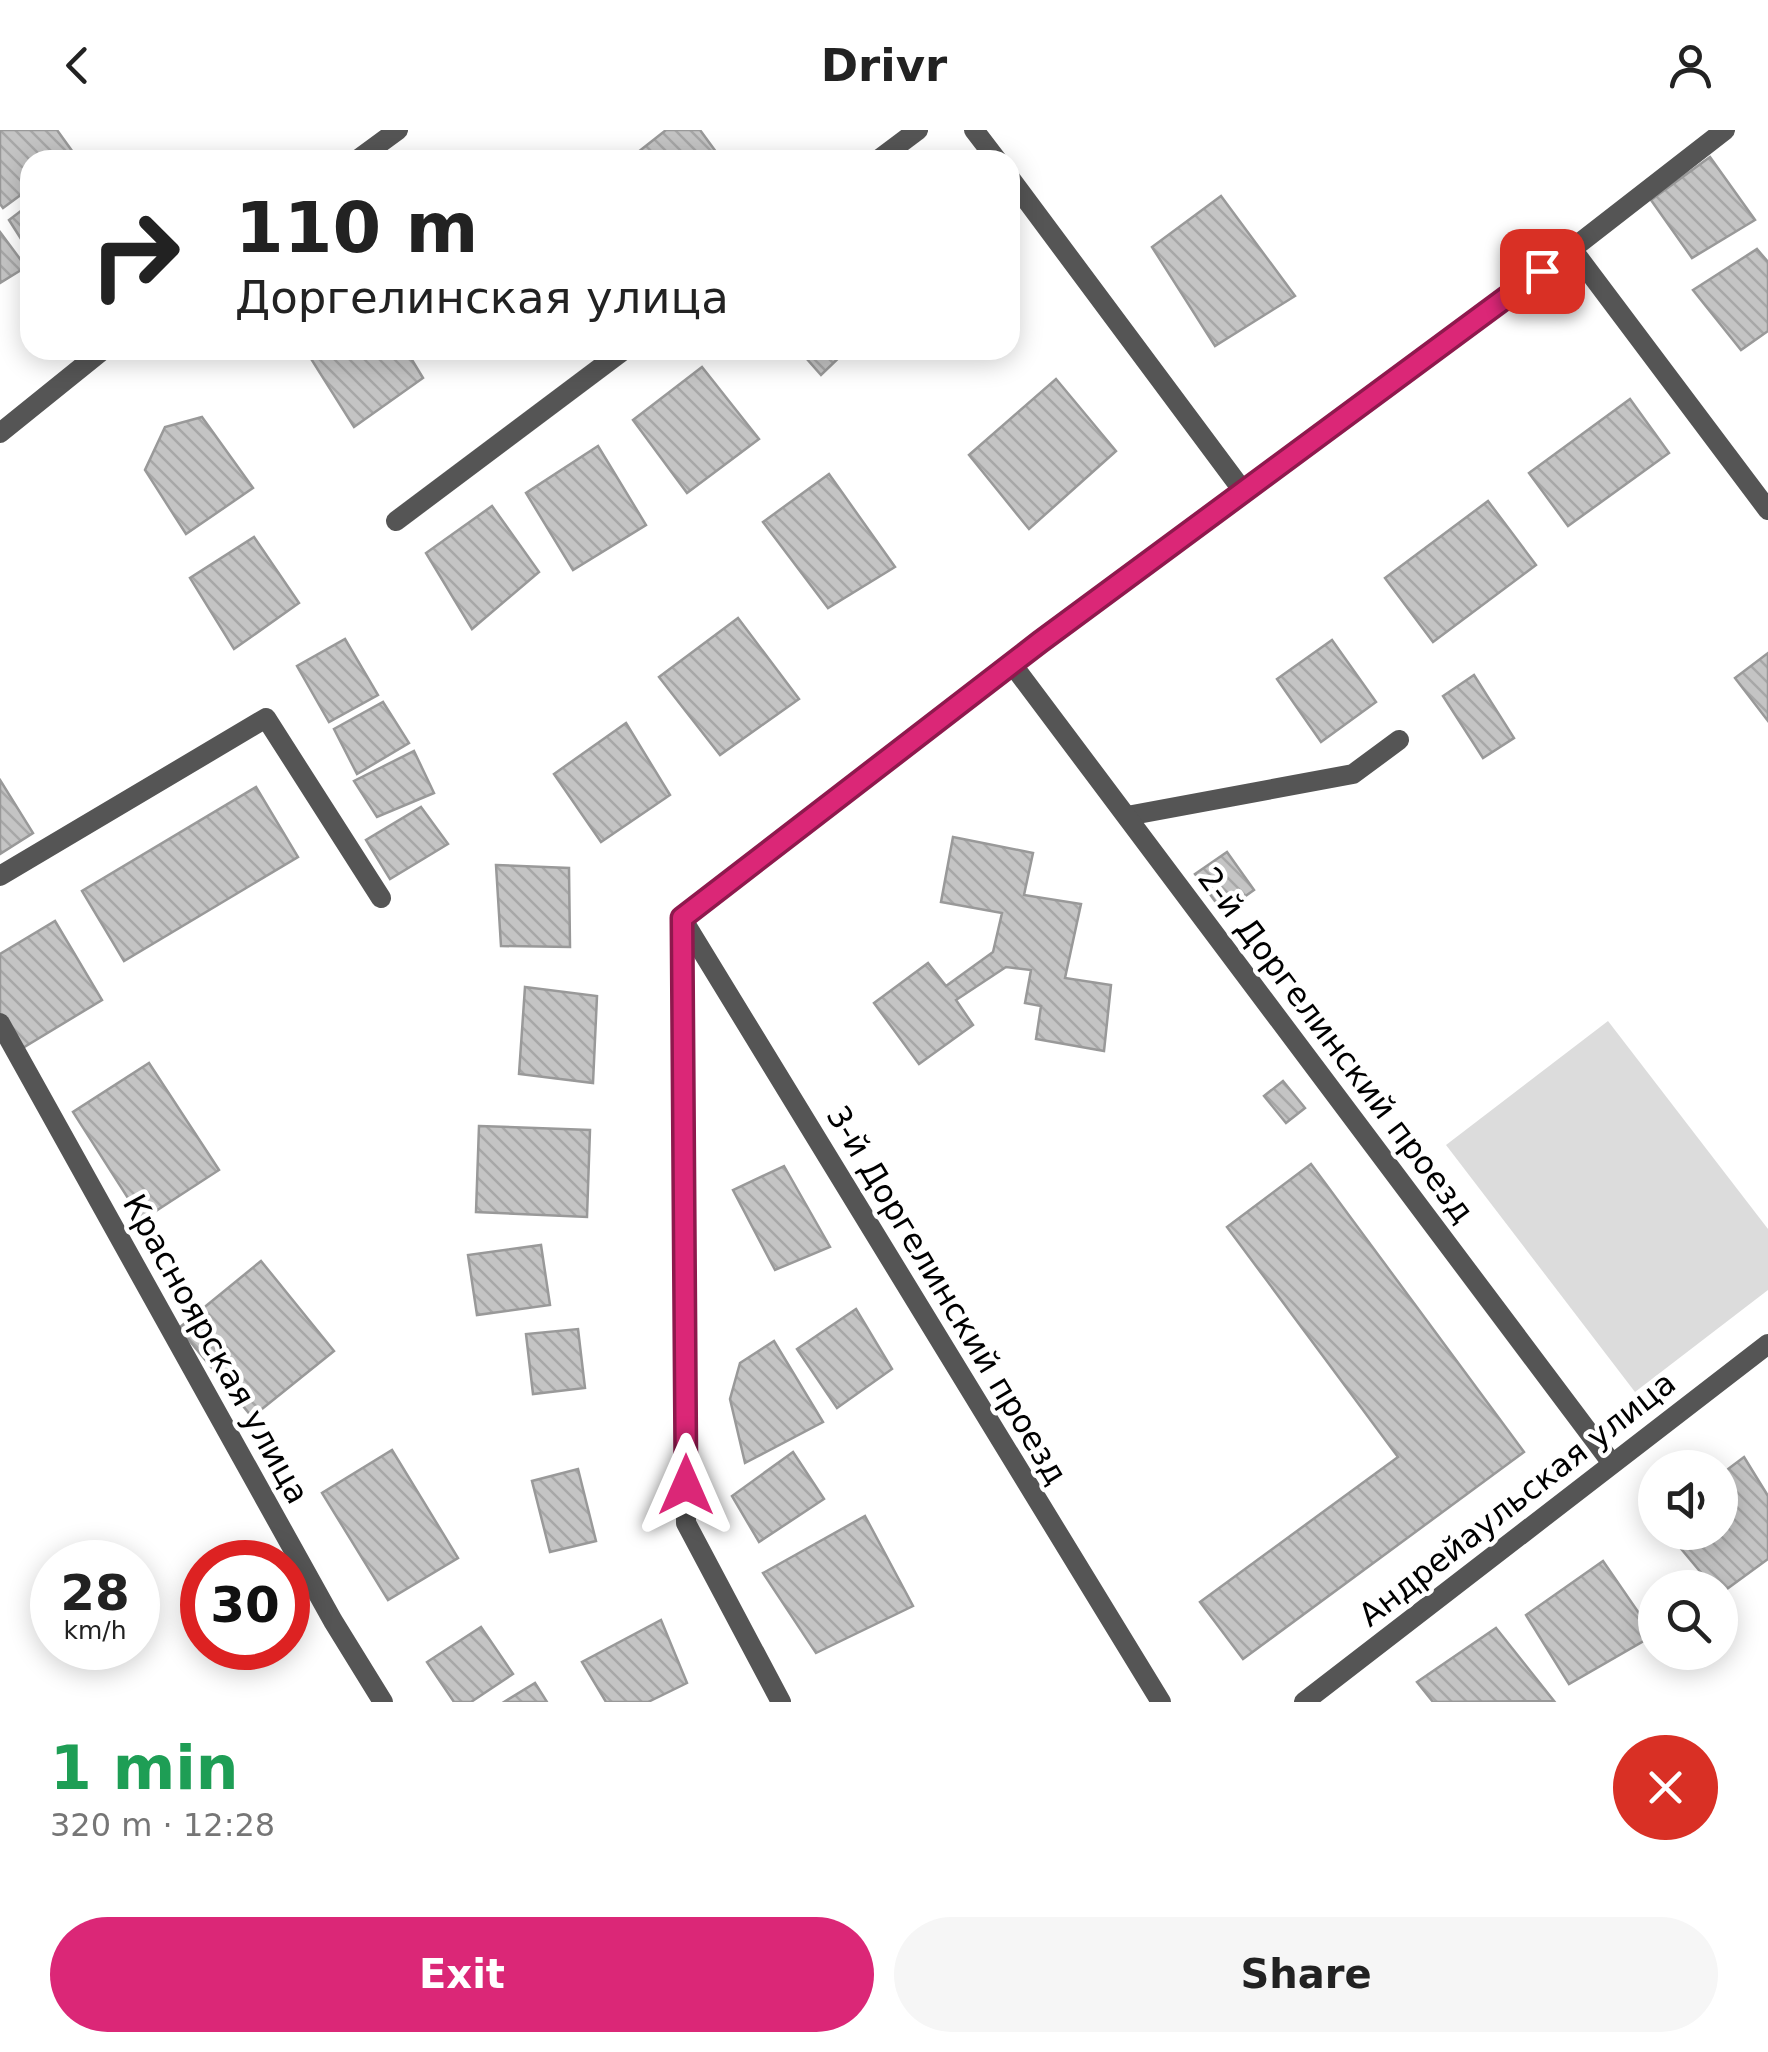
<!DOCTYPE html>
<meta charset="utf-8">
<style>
:root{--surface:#fff;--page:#f6f6f6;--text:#222;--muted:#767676;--accent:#db2777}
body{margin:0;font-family:"DejaVu Sans",sans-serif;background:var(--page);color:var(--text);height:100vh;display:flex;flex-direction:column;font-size:38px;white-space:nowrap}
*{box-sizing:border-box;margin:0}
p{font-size:32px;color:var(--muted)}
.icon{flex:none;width:55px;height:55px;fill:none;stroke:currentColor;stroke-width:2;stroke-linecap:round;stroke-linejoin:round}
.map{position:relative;height:1572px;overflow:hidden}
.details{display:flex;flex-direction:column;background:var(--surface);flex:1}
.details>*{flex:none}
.hud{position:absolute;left:20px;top:20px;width:1000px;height:210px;border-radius:30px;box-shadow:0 5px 25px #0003;background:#fff;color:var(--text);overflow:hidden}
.fabs{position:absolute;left:1638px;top:1320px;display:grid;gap:20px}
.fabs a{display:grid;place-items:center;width:100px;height:100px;border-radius:50%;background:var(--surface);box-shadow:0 5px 25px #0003;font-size:50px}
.speed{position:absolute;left:30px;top:1410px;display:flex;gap:20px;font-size:50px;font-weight:700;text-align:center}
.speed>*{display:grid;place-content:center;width:130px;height:130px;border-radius:50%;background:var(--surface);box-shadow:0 5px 25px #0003;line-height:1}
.speed small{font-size:25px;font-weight:400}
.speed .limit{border:15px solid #d22;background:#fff;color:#111}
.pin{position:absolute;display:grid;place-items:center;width:85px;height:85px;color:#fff;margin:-42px;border-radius:20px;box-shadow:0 5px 15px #0006}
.me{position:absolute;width:110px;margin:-55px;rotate:0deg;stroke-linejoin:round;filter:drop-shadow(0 0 8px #0008)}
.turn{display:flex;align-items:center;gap:35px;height:210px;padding:0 50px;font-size:45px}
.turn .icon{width:130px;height:130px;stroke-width:2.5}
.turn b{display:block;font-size:70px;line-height:85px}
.round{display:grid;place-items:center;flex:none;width:105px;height:105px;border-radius:52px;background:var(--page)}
.headline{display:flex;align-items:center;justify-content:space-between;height:170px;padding:0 50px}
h1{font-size:60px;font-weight:800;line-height:75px;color:#1e9e55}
.action{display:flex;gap:20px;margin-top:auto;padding:20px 50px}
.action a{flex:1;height:115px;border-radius:60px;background:var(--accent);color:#fff;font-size:40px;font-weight:800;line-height:115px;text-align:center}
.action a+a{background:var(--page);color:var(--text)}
header{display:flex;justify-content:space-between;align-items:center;height:130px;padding:0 50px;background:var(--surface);font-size:45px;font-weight:800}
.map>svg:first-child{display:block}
</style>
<header><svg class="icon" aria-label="back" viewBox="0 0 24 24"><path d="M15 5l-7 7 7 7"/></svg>Drivr<svg class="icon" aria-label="person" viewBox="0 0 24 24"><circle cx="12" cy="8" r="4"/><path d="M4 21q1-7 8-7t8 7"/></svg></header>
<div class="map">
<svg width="1768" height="1572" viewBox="0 0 1768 1572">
<defs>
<pattern id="building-back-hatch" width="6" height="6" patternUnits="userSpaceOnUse" patternTransform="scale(2.5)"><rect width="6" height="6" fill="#c4c4c4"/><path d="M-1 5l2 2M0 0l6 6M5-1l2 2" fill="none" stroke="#a7a7a7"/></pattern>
</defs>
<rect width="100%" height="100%" fill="#fff"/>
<polygon fill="#dcdcdc" points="1608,891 1768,1099 1768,1160 1635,1262 1446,1015"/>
<g fill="url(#building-back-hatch)" stroke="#999" stroke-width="2.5">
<polygon points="0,0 57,0 75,25 68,30 30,30 30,58 3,78 0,74"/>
<polygon points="666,0 700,0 722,30 628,30"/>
<polygon points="1710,27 1755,90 1692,128 1651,70"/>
<polygon points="1221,66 1295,166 1215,216 1152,117"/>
<polygon points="30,74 30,123 9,90"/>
<polygon points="0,102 26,137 0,153"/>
<polygon points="1757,119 1768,132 1768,201 1741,220 1693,160"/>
<polygon points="315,220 406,220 423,248 354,297 308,224"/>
<polygon points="799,220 847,220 821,245"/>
<polygon points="702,237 759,309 687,363 633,290"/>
<polygon points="1056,249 1116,321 1029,399 969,325"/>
<polygon points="1630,269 1669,323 1568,396 1529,343"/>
<polygon points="202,287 253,358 186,404 145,340 165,297"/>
<polygon points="598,316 646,395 573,440 526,363"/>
<polygon points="829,344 895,437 828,478 763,392"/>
<polygon points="1488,371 1536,435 1433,512 1385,448"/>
<polygon points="492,376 539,442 472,499 426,423"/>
<polygon points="254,407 299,473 234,519 190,448"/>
<polygon points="738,488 799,569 720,625 659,547"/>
<polygon points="345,509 378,565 329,592 297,536"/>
<polygon points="1332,510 1376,572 1321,612 1277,549"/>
<polygon points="1768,523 1768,591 1735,548"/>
<polygon points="1474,545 1514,608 1483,628 1443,566"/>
<polygon points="383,572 409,613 357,644 334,599"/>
<polygon points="626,593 670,665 601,712 554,644"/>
<polygon points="414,621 434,663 377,687 354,651"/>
<polygon points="0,650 33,703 0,724"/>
<polygon points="256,657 298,727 124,831 82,761"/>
<polygon points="421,677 448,714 390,749 366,710"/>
<polygon points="953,707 1033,723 1024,765 1081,774 1065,848 1111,855 1104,921 1036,909 1041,876 1025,873 1031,840 1006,837 956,870 973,895 919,934 874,873 928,833 946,856 993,822 1002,783 941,772"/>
<polygon points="1227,722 1254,760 1223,782 1195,744"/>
<polygon points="496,735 569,738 570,817 501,816"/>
<polygon points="55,791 102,870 21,919 0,884 0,824"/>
<polygon points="525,857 597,866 593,953 519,944"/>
<polygon points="149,933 219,1040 142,1090 73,982"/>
<polygon points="1283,951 1305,978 1286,993 1264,966"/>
<polygon points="479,996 590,1000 587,1087 476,1082"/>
<polygon points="1311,1034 1524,1322 1243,1529 1200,1472 1398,1327 1227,1097"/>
<polygon points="784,1036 830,1117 775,1140 733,1060"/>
<polygon points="541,1115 550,1175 477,1185 468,1125"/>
<polygon points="261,1131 334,1221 252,1287 179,1198"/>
<polygon points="856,1179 892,1239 837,1278 797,1219"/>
<polygon points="578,1199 585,1258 533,1264 526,1204"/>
<polygon points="774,1211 823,1292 745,1333 730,1269 740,1233"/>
<polygon points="392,1320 458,1428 388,1470 322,1363"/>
<polygon points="793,1322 824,1369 759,1412 732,1366"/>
<polygon points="1744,1327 1768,1366 1768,1429 1720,1464 1720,1458 1714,1458 1667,1402 1720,1402 1720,1345"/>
<polygon points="578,1339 596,1411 550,1422 532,1351"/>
<polygon points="865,1386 913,1476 816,1523 763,1443"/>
<polygon points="1603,1431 1654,1505 1569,1554 1526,1485"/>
<polygon points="661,1490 687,1553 648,1572 606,1572 582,1532"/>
<polygon points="481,1497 513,1544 471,1572 454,1572 427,1532"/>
<polygon points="1496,1498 1554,1571 1433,1572 1417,1552"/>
<polygon points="535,1553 547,1572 504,1572"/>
</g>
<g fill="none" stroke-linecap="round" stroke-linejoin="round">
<g stroke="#555" stroke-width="20">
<polyline points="1127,686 1353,644 1399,610"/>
<polyline points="0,746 266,588 381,768"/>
</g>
<g stroke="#555" stroke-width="20">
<polyline points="974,0 997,30"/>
<polyline points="357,30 398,0"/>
<polyline points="878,30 918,0"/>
<polyline points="1010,48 1243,361"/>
<polyline points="1572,119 1768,380"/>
<polyline points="0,303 103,220"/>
<polyline points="396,391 624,220"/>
<polyline points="1012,534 1611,1332"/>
<polyline points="683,790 1161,1572"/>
<polyline points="0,893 333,1491 383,1572"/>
<polyline points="781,1572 686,1393 682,788 1012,534 1572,119 1725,0"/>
<polyline points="1304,1572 1768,1214"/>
</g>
</g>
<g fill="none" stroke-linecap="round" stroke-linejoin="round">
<defs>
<polyline id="route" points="686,1355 682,788 1040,512 1542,141"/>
</defs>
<use href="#route" stroke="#8e194d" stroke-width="25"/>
<use href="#route" stroke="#db2777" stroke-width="18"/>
</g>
<g text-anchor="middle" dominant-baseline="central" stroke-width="9" stroke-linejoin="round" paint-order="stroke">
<g font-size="32" fill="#000" stroke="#fff">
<text transform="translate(1336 915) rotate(53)">2-й Доргелинский проезд</text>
<text transform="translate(947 1165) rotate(59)">3-й Доргелинский проезд</text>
<text transform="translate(216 1219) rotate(61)">Красноярская улица</text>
<text transform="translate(1517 1369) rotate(-38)">Андрейаульская улица</text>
</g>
</g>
</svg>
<div class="fabs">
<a><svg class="icon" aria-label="sound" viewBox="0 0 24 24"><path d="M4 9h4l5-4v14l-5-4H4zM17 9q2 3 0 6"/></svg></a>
<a><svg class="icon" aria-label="search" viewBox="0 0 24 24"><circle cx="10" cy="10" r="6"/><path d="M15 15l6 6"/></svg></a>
</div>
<div class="speed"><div>28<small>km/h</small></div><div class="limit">30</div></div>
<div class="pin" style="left:1542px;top:141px;background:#d93025"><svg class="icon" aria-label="arrive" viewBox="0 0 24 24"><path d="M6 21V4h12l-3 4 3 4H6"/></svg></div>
<svg class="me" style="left:686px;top:1355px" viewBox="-20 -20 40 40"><path d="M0-17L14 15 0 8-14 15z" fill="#db2777" stroke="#fff" stroke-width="4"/></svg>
<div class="hud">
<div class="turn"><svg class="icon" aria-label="right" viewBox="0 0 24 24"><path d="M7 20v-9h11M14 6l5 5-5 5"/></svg><div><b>110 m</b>Доргелинская улица</div></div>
</div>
</div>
<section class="details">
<div class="headline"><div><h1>1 min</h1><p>320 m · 12:28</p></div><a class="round" style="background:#d93025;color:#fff"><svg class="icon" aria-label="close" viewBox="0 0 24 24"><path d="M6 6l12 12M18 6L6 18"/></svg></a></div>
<div class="action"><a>Exit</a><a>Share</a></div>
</section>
